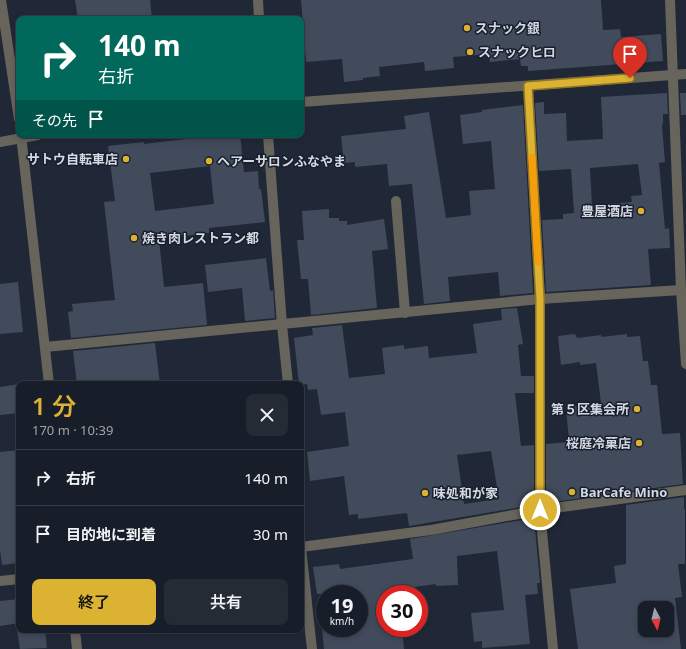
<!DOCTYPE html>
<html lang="ja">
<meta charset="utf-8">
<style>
:root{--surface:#181e29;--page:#252b35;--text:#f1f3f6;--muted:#9fa2a8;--line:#363c46;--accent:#dcb233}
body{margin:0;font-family:"Noto Sans","Noto Sans JP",sans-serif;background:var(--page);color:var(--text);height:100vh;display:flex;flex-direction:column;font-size:15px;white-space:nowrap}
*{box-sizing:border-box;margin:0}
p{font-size:13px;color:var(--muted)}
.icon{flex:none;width:22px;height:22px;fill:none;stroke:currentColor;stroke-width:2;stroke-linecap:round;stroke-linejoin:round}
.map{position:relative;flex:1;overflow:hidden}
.details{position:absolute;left:16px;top:381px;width:288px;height:252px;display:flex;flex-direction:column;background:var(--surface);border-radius:8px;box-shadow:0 2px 6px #0003,0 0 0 1px var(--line)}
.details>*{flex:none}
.banner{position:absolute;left:16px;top:16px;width:288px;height:122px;border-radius:8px;box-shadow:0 2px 6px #0003,0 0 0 1px var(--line);background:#00695c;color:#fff;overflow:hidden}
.needle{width:26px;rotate:173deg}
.tools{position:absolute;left:638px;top:601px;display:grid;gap:8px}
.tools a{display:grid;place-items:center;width:36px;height:36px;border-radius:8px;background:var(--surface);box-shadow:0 2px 6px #0003,0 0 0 1px var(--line);font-size:20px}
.speed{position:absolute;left:316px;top:585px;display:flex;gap:8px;font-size:20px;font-weight:700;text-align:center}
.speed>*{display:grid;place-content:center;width:52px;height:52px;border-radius:50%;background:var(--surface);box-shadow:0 2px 6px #0003,0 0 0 1px var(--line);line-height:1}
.speed small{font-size:10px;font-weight:400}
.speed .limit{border:6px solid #d22;background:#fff;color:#111}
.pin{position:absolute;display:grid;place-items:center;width:34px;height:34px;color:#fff;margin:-41px -17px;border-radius:50% 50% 50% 0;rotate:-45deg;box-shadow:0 0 4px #0007}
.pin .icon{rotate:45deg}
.me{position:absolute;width:44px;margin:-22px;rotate:0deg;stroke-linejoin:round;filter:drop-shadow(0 0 3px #0008)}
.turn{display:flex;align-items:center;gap:14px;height:84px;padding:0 16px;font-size:18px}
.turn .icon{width:52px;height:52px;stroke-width:2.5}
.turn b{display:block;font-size:28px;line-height:34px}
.then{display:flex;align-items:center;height:38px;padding:0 16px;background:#0003;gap:8px;font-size:15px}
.round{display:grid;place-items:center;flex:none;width:42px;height:42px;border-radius:8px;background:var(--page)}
.head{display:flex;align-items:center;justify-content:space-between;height:68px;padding:0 16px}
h1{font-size:24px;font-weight:600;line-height:30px;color:var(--accent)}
.action{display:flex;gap:8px;margin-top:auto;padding:8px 16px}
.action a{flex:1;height:46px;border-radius:8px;background:var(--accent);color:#111;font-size:16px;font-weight:600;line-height:46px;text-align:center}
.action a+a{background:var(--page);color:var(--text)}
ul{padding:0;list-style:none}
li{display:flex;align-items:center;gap:12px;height:56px;padding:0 16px;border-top:1px solid var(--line)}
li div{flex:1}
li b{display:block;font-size:15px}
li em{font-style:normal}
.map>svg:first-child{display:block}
</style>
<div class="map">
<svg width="686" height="649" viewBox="0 0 686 649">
<rect width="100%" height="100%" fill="#202837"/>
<g fill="#424b5b" fill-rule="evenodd">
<polygon points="75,0 150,0 152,19 78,19"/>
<polygon points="301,0 601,0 603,30 620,29 621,37 661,34 663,61 528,71 528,66 521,66 520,59 490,62 489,54 453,57 454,68 425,71 424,62 379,67 380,76 363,78 363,80 344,82 342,59 306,62"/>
<path d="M667,93L668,114H663V124L662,125L665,162L659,163L665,229L669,228L670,248L648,249L651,285L546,292L542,220L563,219V214L574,213L571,169L539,171L535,103L544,102V114L566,113L567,141L603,139L601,97ZM638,164L642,195L631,196L632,202L592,205L590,168Z"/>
<polygon points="680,93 686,93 686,115 681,115"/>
<polygon points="523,105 533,293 500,296 498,272 448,277 450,301 424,304 412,184 389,186 387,164 355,167 355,162 344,163 341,136 406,129 404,116 429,112 446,218 471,215 469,191 495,189 491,141 463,144 460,115 482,112 482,110"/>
<path d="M219,135H240L244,172L258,171L259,189H261L265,222L209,228V233L159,239L164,287L203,283L207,325L71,338L68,312L73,311L72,304L115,300L104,202L115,201L108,146L144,142V144ZM210,166L214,204L155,211L150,173Z"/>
<polygon points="329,209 329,218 339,218 339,221 347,221 347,225 384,219 388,249 372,251 377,308 311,315 308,279 301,279 297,240 304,240 302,211"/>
<polygon points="266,258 270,291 273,290 275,318 245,321 242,288 208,292 205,265"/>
<polygon points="18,282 23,332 0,334 0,284"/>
<path d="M517,308L523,344L518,345L521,376H534V393H515L521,446L534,445V505L409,526L407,513L358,519V514L349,515L344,476L310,481L307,452L349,446L345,412L321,415L317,389L308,390L307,384L301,385V384H299L294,338L313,335L312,328L342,325L349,378L385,374L382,348L404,345V349L428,346L429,358L477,353L473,324L502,320L501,309ZM491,451L499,499L464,504L457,455Z"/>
<polygon points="575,334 577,338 601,335 601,337 627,334 627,337 640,336 643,361 648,361 651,385 657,385 662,434 680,433 683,484 546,503 546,444 569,442 566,407 601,403 596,363 580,365 580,362 561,365 558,336"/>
<polygon points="155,343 160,384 77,384 73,351"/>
<polygon points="19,384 19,413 0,415 0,387"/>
<polygon points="19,450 19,563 2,565 0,550 0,452"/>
<path d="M684,497V509H685V564H678L682,597L675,598L681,649H578L570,589L616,583L614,566L626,564V505ZM645,608H667V630H645Z"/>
<polygon points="534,518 540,583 537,583 538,594 525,595 530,644 482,648 482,641 474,642 471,613 504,610 497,551 457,556 458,585 436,586 436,584 386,591 385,628 402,628 404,649 324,649 322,628 359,628 359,593 317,594 313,567 339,564 340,569 413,559 410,539"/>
<polygon points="19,599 19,623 0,626 0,601"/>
<polygon points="17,630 45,630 47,648 20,649"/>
</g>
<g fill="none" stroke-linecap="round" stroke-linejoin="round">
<g stroke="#67645c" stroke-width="10">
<polyline points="1,0 19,119"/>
<polyline points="258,0 259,19"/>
<polyline points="670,0 681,290 686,364"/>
<polyline points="528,86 540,299 540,510 553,649"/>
<polyline points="301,102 686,74"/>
<polyline points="21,135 49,384"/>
<polyline points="268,135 282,325 288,384"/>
<polyline points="0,142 38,135"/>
<polyline points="396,201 405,313"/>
<polyline points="45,347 540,299 681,290"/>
<polyline points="301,547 431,530 540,510 686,490"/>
<polyline points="301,548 312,649"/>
<polyline points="0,581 19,579"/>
<polyline points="75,630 77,649"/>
</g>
</g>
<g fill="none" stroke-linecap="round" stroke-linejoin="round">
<defs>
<polyline id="route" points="540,510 540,299 528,86 630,78"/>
</defs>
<use href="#route" stroke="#8f7421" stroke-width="10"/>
<use href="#route" stroke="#dcb233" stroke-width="7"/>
<polyline stroke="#f59e0b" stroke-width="7" points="532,157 538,262"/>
</g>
<g fill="#dcb233" stroke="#171f2d" stroke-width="1.5">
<circle cx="467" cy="28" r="4"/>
<circle cx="470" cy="52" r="4"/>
<circle cx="126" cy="159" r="4"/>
<circle cx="209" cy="161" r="4"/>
<circle cx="641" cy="211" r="4"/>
<circle cx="134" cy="238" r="4"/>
<circle cx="637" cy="409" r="4"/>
<circle cx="639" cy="443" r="4"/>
<circle cx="572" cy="492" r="4"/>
<circle cx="425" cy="493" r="4"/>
</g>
<g text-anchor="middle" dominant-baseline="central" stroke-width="3" stroke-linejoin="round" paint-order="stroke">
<g font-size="13" font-weight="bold" fill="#d3d8e2" stroke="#171f2d" text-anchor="start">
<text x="475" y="28">スナック銀</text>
<text x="478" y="52">スナックヒロ</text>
<text x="118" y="159" text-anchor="end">サトウ自転車店</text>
<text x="217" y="161">ヘアーサロンふなやま</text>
<text x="633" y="211" text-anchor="end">豊屋酒店</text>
<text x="142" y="238">焼き肉レストラン都</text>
<text x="629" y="409" text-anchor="end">第５区集会所</text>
<text x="631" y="443" text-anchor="end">桜庭冷菓店</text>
<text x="580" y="492">BarCafe Mino</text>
<text x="433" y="493">味処和が家</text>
</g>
</g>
</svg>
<div class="tools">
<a><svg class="needle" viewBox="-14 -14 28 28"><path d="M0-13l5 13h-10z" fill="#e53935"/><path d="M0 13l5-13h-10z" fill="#9fa2a8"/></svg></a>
</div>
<div class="speed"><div>19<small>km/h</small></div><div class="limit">30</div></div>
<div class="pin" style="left:630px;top:78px;background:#d93025"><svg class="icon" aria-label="arrive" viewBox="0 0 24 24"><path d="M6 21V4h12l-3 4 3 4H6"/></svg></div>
<svg class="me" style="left:540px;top:510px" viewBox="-20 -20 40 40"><circle r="17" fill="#dcb233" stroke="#fff" stroke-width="3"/><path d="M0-11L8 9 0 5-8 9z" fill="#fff"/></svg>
<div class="banner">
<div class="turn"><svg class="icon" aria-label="right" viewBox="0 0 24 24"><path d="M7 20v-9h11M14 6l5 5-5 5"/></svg><div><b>140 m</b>右折</div></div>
<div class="then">その先<svg class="icon" aria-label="arrive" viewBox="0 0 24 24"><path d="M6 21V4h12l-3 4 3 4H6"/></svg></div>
</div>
<section class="details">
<div class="head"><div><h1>1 分</h1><p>170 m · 10:39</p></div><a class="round"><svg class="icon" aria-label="close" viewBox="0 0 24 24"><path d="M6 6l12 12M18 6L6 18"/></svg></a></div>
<ul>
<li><svg class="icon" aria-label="right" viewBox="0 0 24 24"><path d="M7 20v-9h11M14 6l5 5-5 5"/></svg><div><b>右折</b></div><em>140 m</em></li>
<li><svg class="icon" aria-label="arrive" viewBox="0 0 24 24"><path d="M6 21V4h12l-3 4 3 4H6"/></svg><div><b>目的地に到着</b></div><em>30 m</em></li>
</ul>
<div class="action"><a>終了</a><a>共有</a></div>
</section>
</div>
